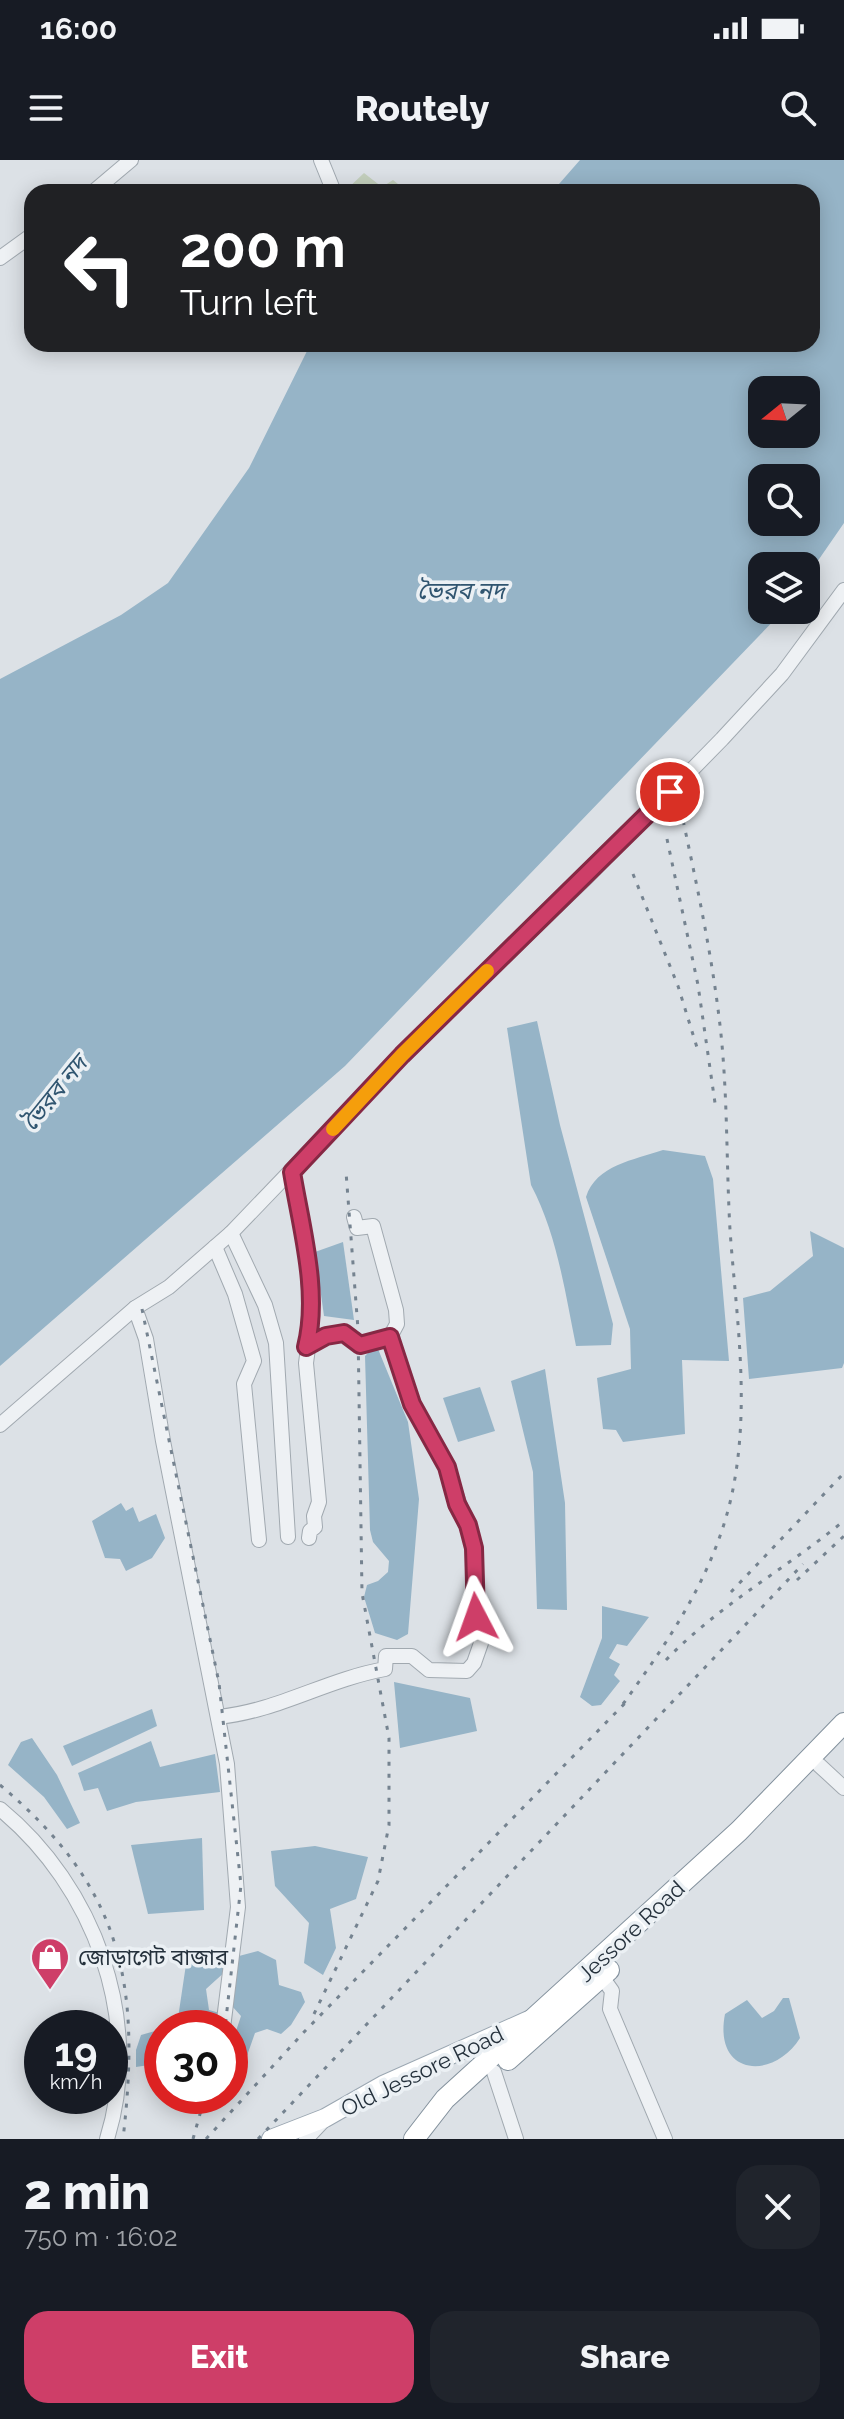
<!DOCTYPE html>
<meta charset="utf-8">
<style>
:root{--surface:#171b24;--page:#20242c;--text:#f1f3f6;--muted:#9ea1a6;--accent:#ce3e68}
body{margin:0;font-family:Raleway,"Noto Sans Bengali",sans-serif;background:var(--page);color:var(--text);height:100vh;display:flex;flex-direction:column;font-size:30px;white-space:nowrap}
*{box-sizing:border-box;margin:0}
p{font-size:26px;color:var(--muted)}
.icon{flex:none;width:44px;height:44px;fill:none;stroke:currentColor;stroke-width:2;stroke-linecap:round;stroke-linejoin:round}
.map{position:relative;height:1979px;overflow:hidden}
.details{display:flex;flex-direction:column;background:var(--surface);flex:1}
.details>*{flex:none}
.hud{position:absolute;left:24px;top:24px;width:796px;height:168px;border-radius:24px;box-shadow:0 4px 20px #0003;background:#202124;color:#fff;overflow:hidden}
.needle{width:52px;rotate:252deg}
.buttons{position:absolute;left:748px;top:216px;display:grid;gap:16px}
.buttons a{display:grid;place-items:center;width:72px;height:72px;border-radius:16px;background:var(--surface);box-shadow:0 4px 20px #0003;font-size:40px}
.speed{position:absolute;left:24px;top:1850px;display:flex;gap:16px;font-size:40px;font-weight:700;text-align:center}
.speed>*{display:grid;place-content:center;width:104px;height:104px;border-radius:50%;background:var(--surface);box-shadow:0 4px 20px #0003;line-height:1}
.speed small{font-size:20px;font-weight:400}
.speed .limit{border:12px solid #d22;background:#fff;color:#111}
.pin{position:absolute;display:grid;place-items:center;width:68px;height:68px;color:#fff;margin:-34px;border:4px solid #fff;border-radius:50%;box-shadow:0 2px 8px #0007}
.me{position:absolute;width:88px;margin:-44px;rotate:356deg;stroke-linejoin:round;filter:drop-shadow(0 0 6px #0008)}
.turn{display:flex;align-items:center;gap:28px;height:168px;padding:0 24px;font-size:36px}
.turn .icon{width:104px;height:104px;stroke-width:2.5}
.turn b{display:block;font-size:56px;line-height:68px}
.round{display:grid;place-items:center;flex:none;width:84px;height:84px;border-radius:24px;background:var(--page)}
.headline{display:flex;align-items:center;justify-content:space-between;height:136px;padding:0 24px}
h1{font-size:48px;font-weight:800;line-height:60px}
.primary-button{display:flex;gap:16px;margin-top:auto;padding:16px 24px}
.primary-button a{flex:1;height:92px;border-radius:24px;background:var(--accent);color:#fff;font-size:32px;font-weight:800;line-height:92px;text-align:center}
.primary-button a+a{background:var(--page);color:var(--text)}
.status{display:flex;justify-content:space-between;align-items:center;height:56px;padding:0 40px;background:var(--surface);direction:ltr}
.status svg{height:22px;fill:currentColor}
header{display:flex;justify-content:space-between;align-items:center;height:104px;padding:0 24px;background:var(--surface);font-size:36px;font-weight:800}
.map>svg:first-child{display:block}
</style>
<div class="status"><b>16:00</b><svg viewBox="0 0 49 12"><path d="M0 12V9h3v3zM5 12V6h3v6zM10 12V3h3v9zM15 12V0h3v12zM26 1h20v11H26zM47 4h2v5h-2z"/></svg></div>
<header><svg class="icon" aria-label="menu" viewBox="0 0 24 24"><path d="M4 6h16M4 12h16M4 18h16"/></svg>Routely<svg class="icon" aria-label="search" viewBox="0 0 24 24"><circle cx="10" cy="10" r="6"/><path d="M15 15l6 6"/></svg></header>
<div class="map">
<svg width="844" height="1979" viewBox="0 0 844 1979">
<rect width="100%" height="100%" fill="#dce1e6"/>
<polygon fill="#c4d0bd" points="364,13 382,27 393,20 408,32 344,32"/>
<g fill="#96b4c7" fill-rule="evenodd">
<path d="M580,0H844V363L806,418V406H762V450L782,452L345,906L0,1206V519L121,455L168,423L249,308L307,191L326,184H812V32H552ZM762,230H806V274H762ZM762,318H806V362H762Z"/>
<path d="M537,861L560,965L613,1164L611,1185L576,1186C565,1132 557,1074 531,1025L507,868Z"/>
<path d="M663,990L705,996L713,1019L729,1201L682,1200L685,1274L623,1282L616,1270L603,1269L597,1218L631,1209L630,1169L586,1037C596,1005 634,1000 663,990Z"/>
<polygon points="810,1071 844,1088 844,1203 842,1208 749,1219 743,1138 770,1131 813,1096"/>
<polygon points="343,1082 354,1160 324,1156 315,1092"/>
<polygon points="373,1188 378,1189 408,1262 419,1339 408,1474 397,1480 375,1473 364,1437 367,1425 378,1421 388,1412 389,1401 373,1382 370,1370 365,1196"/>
<polygon points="545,1209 565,1343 567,1450 537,1449 533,1312 511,1221"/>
<polygon points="480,1227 495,1271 458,1282 443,1238"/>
<polygon points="121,1343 126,1351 133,1347 139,1362 156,1354 165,1378 152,1398 126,1411 120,1399 105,1398 92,1361"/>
<polygon points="602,1446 649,1457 627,1486 617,1484 609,1498 620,1504 614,1515 620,1521 601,1545 592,1546 580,1537 602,1478"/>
<polygon points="394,1522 470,1538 477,1571 400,1588"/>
<polygon points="152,1549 157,1566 72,1606 63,1586"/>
<polygon points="32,1578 57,1615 80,1663 67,1669 44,1637 8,1605 21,1582"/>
<polygon points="151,1581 160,1607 215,1594 220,1632 136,1642 107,1651 98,1628 84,1631 78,1613"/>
<polygon points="202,1678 204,1750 148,1754 131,1685"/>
<polygon points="315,1686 368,1697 356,1739 330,1749 336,1788 323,1815 304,1803 309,1763 275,1726 271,1691"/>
<polygon points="188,1791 207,1791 210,1800 227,1810 206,1829 209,1850 223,1854 218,1868 184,1868 178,1858"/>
<polygon points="258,1791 276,1800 279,1825 301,1832 305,1842 291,1865 281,1874 267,1869 255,1873 238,1921 230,1927 230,1889 241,1856 231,1845 236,1802 239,1796"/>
<path d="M783,1838H789L800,1878C773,1921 713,1916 725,1854L747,1840L762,1858L774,1851Z"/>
<polygon points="162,1869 162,1903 136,1907 136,1890 141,1875"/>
</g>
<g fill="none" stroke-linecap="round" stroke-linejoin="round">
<defs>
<g id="minor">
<polyline points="321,0 334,32"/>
<polyline points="93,32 131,0"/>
<polyline points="0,98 32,75"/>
<polyline points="292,1012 308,1109 311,1166 306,1203 319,1342 314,1356 315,1367 310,1371 309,1378"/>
<polyline points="231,1073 265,1145 276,1183 288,1377"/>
<polyline points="215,1087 235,1134 254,1201 244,1224 259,1380"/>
<polyline points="135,1148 146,1179 163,1281 227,1604 238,1747 223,1868"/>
<polyline points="306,1187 326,1176 344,1173 360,1185 390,1177"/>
<polyline points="0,1265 135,1148 169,1127 231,1073 402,895 588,716 722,579 782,514 844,430"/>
<path d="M218,1557C278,1551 325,1520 385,1509L386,1496H412L429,1510L467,1511L474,1503L481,1483L473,1436L474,1388L447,1307L412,1244L390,1177L397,1164L396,1150L373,1066L357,1068L354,1057"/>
<polyline points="819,1605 844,1628"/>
<path d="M0,1649C94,1726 144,1860 107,1979"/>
<polyline points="602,1817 612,1831 610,1849 665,1979"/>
<polyline points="494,1912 516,1979"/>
<polyline points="306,1979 325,1959"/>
</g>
<polyline id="major" points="271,1979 325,1958 383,1925 529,1860"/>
<g id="highway">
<polyline points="508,1900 609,1810"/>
<polyline points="414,1979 445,1939 739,1671 844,1563"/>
</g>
</defs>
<use href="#minor" stroke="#a1a9b0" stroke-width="16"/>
<use href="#major" stroke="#9ba7b2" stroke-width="20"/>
<use href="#highway" stroke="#83919d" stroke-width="22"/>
<use href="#minor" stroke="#eef1f4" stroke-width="14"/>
<use href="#major" stroke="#fff" stroke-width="18"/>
<use href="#highway" stroke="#fff" stroke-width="20"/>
<g stroke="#758390" stroke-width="3" stroke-dasharray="4 8" stroke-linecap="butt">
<polyline points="667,679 698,825 715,943"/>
<polyline points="633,714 678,826 699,894"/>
<polyline points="142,1149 219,1523 241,1725 225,1868"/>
<polyline points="797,1420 844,1376"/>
<polyline points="731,1432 844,1313"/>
<path d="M666,1500C718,1446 782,1411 840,1364"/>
<path d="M623,1544C673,1475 721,1404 735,1318C749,1235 736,1153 730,1070C726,999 728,928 719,857C711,791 697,726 683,660"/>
<path d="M0,1625C123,1728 141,1824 123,1979"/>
<polyline points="314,1854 378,1721 389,1665 389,1578 362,1433 358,1169 346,1012"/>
<polyline points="193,1979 205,1936"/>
<polyline points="206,1979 305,1871 630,1538"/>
<polyline points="258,1979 803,1404"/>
</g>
</g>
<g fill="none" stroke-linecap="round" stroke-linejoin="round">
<defs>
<path id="route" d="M476,1457L474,1388L468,1365L457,1344L447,1307L412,1244L390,1177L360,1185L344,1173L326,1176L306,1187C320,1132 301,1067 292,1012L402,895L670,632"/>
</defs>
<use href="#route" stroke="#862844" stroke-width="20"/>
<use href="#route" stroke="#ce3e68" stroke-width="14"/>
<polyline stroke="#f59e0b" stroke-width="14" points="333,969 402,895 487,811"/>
</g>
<defs>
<symbol id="shop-pin" viewBox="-11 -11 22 30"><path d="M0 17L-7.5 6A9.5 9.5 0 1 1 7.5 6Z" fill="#ce3e68" stroke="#ebf0f4"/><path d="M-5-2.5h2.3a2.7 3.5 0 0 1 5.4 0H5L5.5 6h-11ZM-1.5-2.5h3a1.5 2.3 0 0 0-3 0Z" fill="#fff"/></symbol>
</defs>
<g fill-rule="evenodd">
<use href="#shop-pin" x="28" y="1775" width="44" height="60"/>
</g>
<g text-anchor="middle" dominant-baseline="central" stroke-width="7" stroke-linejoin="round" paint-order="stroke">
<g font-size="22" fill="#25313c" stroke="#ebf0f4">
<text transform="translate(631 1771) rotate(-43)">Jessore Road</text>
<text transform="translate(422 1911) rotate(-26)">Old Jessore Road</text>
</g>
<g font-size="22" fill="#25313c" stroke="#ebf0f4" text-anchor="start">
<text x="78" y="1797">জোড়াগেট বাজার</text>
</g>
<g font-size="24" font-style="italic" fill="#305570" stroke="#ebf0f4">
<text x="461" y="430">ভৈরব নদ</text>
<text transform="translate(54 933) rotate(-51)">ভৈরব নদ</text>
</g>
</g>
</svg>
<div class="buttons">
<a><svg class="needle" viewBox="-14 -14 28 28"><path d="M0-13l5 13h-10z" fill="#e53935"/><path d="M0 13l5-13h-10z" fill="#9ea1a6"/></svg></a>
<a><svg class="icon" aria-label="search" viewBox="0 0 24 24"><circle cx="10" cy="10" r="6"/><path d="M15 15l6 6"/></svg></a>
<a><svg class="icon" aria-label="layers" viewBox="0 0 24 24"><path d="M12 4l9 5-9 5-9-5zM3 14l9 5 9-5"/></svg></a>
</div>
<div class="speed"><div>19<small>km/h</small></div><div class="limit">30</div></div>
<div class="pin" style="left:670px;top:632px;background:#d93025"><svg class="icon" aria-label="arrive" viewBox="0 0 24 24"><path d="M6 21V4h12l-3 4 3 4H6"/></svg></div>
<svg class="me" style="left:476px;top:1457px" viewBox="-20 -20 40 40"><path d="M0-17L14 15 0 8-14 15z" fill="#ce3e68" stroke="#fff" stroke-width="4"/></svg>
<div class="hud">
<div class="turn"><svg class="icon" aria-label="left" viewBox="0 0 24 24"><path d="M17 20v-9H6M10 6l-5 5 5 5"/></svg><div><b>200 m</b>Turn left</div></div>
</div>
</div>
<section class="details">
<div class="headline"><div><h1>2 min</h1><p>750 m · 16:02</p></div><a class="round"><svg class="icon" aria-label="close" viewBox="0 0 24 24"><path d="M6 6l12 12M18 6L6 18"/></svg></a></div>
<div class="primary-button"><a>Exit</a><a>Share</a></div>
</section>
